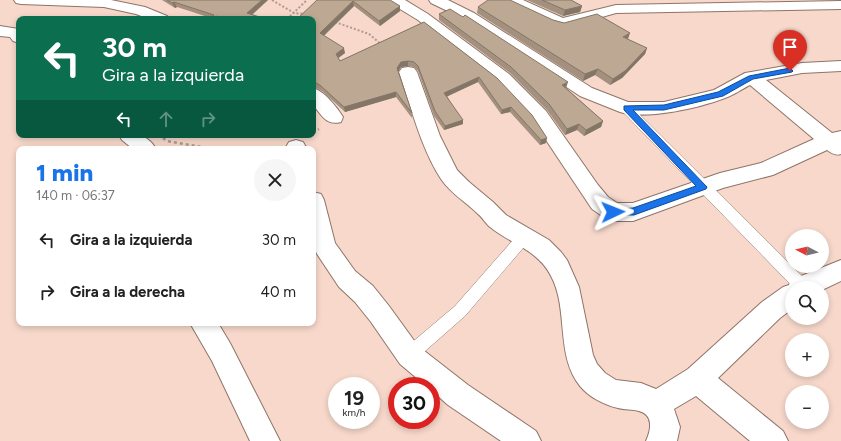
<!DOCTYPE html>
<html lang="es">
<meta charset="utf-8">
<style>
:root{--surface:#fff;--page:#f6f6f6;--text:#222;--muted:#767676;--accent:#1a73e8}
body{margin:0;font-family:Figtree,sans-serif;background:var(--page);color:var(--text);height:100vh;display:flex;flex-direction:column;font-size:15px;white-space:nowrap}
*{box-sizing:border-box;margin:0}
p{font-size:13px;color:var(--muted)}
.icon{flex:none;width:22px;height:22px;fill:none;stroke:currentColor;stroke-width:2;stroke-linecap:round;stroke-linejoin:round}
.map{position:relative;flex:1;overflow:hidden}
.sheet{position:absolute;left:16px;top:146px;width:300px;height:180px;display:flex;flex-direction:column;background:var(--surface);border-radius:8px;box-shadow:0 2px 6px #0003}
.sheet>*{flex:none}
.banner{position:absolute;left:16px;top:16px;width:300px;height:122px;border-radius:8px;box-shadow:0 2px 6px #0003;background:#0b6e4f;color:#fff;overflow:hidden}
.needle{width:26px;rotate:277deg}
.tools{position:absolute;left:785px;top:229px;display:grid;gap:8px}
.tools a{display:grid;place-items:center;width:44px;height:44px;border-radius:50%;background:var(--surface);box-shadow:0 2px 6px #0003;font-size:20px}
.speed{position:absolute;left:328px;top:377px;display:flex;gap:8px;font-size:20px;font-weight:700;text-align:center}
.speed>*{display:grid;place-content:center;width:52px;height:52px;border-radius:50%;background:var(--surface);box-shadow:0 2px 6px #0003;line-height:1}
.speed small{font-size:10px;font-weight:400}
.speed .limit{border:6px solid #d22;background:#fff;color:#111}
.pin{position:absolute;display:grid;place-items:center;width:34px;height:34px;color:#fff;margin:-41px -17px;border-radius:50% 50% 50% 0;rotate:-45deg;box-shadow:0 0 4px #0007}
.pin .icon{rotate:45deg}
.me{position:absolute;width:44px;margin:-22px;rotate:88deg;stroke-linejoin:round;filter:drop-shadow(0 0 3px #0008)}
.turn{display:flex;align-items:center;gap:14px;height:84px;padding:0 20px;font-size:18px}
.turn .icon{width:52px;height:52px;stroke-width:2.5}
.turn b{display:block;font-size:28px;line-height:34px}
.lanes{display:flex;align-items:center;height:38px;padding:0 20px;background:#0003;justify-content:center;gap:20px;direction:ltr}
.lanes .off{opacity:.35}
.round{display:grid;place-items:center;flex:none;width:42px;height:42px;border-radius:21px;background:var(--page)}
.head{display:flex;align-items:center;justify-content:space-between;height:68px;padding:0 20px}
h1{font-size:24px;font-weight:800;line-height:30px;color:var(--accent)}
ul{padding:0;list-style:none}
li{display:flex;align-items:center;gap:12px;height:52px;padding:0 20px}
li div{flex:1}
li b{display:block;font-size:15px}
li em{font-style:normal}
.map>svg:first-child{display:block}
</style>
<div class="map">
<svg width="841" height="441" viewBox="0 0 841 441">
<rect width="100%" height="100%" fill="#f7d8cb"/>
<g fill="none" stroke-linecap="round" stroke-linejoin="round">
<defs>
<g id="service">
<polygon points="626,104 630,105 807,281 809,286 808,288 794,288 622,111 621,108 622,105"/>
<polygon points="525,230 530,232 532,236 530,240 465,316 415,360 409,363 403,360 401,355 403,350 455,306 520,232"/>
</g>
<g id="minor">
<polygon points="14,0 111,0 145,7 167,16 170,19 149,19 136,14 104,7 21,4 16,3"/>
<path d="M388,0H405L428,14L509,74L546,111L598,185L608,197L617,203H633L720,173L761,163L814,139L750,85C742,89 734,95 725,98C699,108 647,120 620,112L580,96L464,19L431,3L429,0H448L474,13L592,88L628,102H664L714,90L745,73L751,72L802,63L841,61V71L802,73L766,80L832,133L841,131V154C836,156 831,153 827,150L773,175L723,188L633,221H613L605,218L592,209L532,119L497,82L418,20L390,3Z"/>
<polygon points="504,0 523,0 563,18 616,5 841,1 841,9 616,13 563,28 552,25 506,3"/>
<polygon points="0,26 19,29 19,43 13,41 10,37 0,36"/>
<path d="M408,67L414,68L417,72L440,136L457,170L469,182L493,202L506,215L549,240L561,252L567,260L579,287L593,355L597,364L605,373L616,380L641,383L656,389L688,369L762,302L783,287L789,285L791,280L841,260V281L822,290V288H792V309L780,318L718,378L783,431L788,441H750L696,396L674,409L680,427L677,441H646C651,430 654,415 639,411C632,409 625,410 618,408C604,405 589,397 580,386C555,355 569,309 551,276C538,250 511,244 490,227C486,224 483,218 478,214C466,202 451,194 441,179C421,148 411,107 399,72L402,68Z"/>
<path d="M313,88C324,91 337,107 343,117L341,122C326,126 322,115 313,105Z"/>
<path d="M119,135C136,135 147,133 156,149H133L122,140Z"/>
<polygon points="296,140 303,142 307,149 287,149 286,147 289,142"/>
<polygon points="313,192 321,194 324,200 335,243 355,271 373,286 389,306 418,346 468,385 536,431 541,441 501,441 448,405 431,390 431,386 426,386 400,364 371,322 355,302 339,287 317,254 313,245"/>
<polygon points="190,323 218,323 230,343 280,441 250,441 212,361"/>
</g>
</defs>
<use href="#service" stroke="#8e7468" stroke-width="1"/>
<use href="#minor" stroke="#8e7468" stroke-width="2"/>
<g stroke="#b1998f" stroke-width="2" stroke-dasharray="2 2" stroke-linecap="butt">
<polyline points="272,0 294,13 305,14"/>
<polyline points="287,19 307,0"/>
<polyline points="335,22 369,34 382,45"/>
</g>
<g stroke="#b1998f" stroke-width="2.5" stroke-dasharray="3 3" stroke-linecap="butt">
<polyline points="313,133 319,129"/>
<polyline points="163,138 167,141 213,149"/>
</g>
<use href="#service" fill="#fff" fill-rule="evenodd"/>
<use href="#minor" fill="#fff" fill-rule="evenodd"/>
</g>
<g fill="#a3907e">
<polygon points="162,0 268,0 252,15 266,19 210,19 211,18 177,7 175,8"/>
<polygon points="315,0 390,0 400,11 380,26 354,6 324,36 345,53 338,58 340,61 424,22 497,78 546,143 540,145 510,112 501,114 478,82 447,96 463,124 444,130 434,116 418,71 414,67 408,66 401,67 398,71 412,113 412,118 396,97 345,112 322,91 313,86 313,19 317,0"/>
<polygon points="527,0 571,0 582,6 580,12 563,16"/>
<polygon points="478,7 553,20 627,39 647,48 645,54 622,78 610,85 595,75 583,81 477,13"/>
<polygon points="439,14 566,88 603,121 601,127 584,136 577,130 565,135 547,110 510,73 439,20"/>
</g>
<g fill="#847667">
<polygon points="262,0 268,0 248,18 247,13"/>
<polygon points="353,1 354,6 321,38 320,33"/>
<polygon points="174,2 177,7 175,8 172,3"/>
<polygon points="400,6 400,11 380,26 379,21"/>
<polygon points="582,6 580,12 563,16 565,10"/>
<polygon points="630,33 628,39 623,37"/>
<polygon points="344,48 345,53 337,59 336,54"/>
<polygon points="647,48 645,54 622,78 610,85 613,79"/>
<polygon points="408,61 408,66 401,67 398,72 397,68 401,62"/>
<polygon points="598,69 595,75 583,81 585,74"/>
<polygon points="479,77 478,82 444,98 444,93"/>
<polygon points="568,82 566,88 562,85"/>
<polygon points="396,92 396,97 345,112 344,107"/>
<polygon points="511,107 510,112 501,114 502,110"/>
<polygon points="463,120 463,124 444,130 445,126"/>
<polygon points="603,121 601,127 584,136 586,130"/>
<polygon points="579,124 577,130 565,135 567,129"/>
<polygon points="547,138 546,143 540,145 541,140"/>
</g>
<g fill="#bda893" stroke="#847667">
<polygon points="167,0 262,0 247,13 266,19 221,19 218,17 216,16 218,19 210,19 214,15 174,2 172,3"/>
<polygon points="317,0 390,0 400,6 379,21 353,1 320,33 344,48 336,54 340,61 424,22 497,78 532,115 547,138 541,140 511,107 502,110 479,77 444,93 463,120 445,126 435,111 418,66 414,62 408,61 401,62 397,68 412,113 396,92 344,107 321,86 313,81 313,19 297,19"/>
<polygon points="488,0 510,0 553,20 564,23 597,14 630,33 623,37 647,48 625,71 613,79 598,69 585,74 478,7"/>
<polygon points="542,0 571,0 582,6 565,10"/>
<polygon points="450,9 463,17 465,15 568,82 562,85 603,121 586,130 579,124 567,129 549,104 511,67 439,14"/>
</g>
<polygon fill="#1a73e8" stroke="#114b97" points="790,68 793,71 792,72 753,79 723,96 664,110 633,110 707,187 706,189 634,215 610,215 608,212 610,210 633,208 696,186 624,110 624,106 664,105 718,92 749,76"/>
</svg>
<div class="tools">
<a><svg class="needle" viewBox="-14 -14 28 28"><path d="M0-13l5 13h-10z" fill="#e53935"/><path d="M0 13l5-13h-10z" fill="#767676"/></svg></a>
<a><svg class="icon" aria-label="search" viewBox="0 0 24 24"><circle cx="10" cy="10" r="6"/><path d="M15 15l6 6"/></svg></a>
<a>+</a>
<a>−</a>
</div>
<div class="speed"><div>19<small>km/h</small></div><div class="limit">30</div></div>
<div class="pin" style="left:790px;top:71px;background:#d93025"><svg class="icon" aria-label="arrive" viewBox="0 0 24 24"><path d="M6 21V4h12l-3 4 3 4H6"/></svg></div>
<svg class="me" style="left:613px;top:212px" viewBox="-20 -20 40 40"><path d="M0-17L14 15 0 8-14 15z" fill="#1a73e8" stroke="#fff" stroke-width="4"/></svg>
<div class="banner">
<div class="turn"><svg class="icon" aria-label="left" viewBox="0 0 24 24"><path d="M17 20v-9H6M10 6l-5 5 5 5"/></svg><div><b>30 m</b>Gira a la izquierda</div></div>
<div class="lanes"><svg class="icon" aria-label="left" viewBox="0 0 24 24"><path d="M17 20v-9H6M10 6l-5 5 5 5"/></svg><svg class="icon off" aria-label="ahead" viewBox="0 0 24 24"><path d="M12 20V5M6 11l6-6 6 6"/></svg><svg class="icon off" aria-label="right" viewBox="0 0 24 24"><path d="M7 20v-9h11M14 6l5 5-5 5"/></svg></div>
</div>
<section class="sheet">
<div class="head"><div><h1>1 min</h1><p>140 m · 06:37</p></div><a class="round"><svg class="icon" aria-label="close" viewBox="0 0 24 24"><path d="M6 6l12 12M18 6L6 18"/></svg></a></div>
<ul>
<li><svg class="icon" aria-label="left" viewBox="0 0 24 24"><path d="M17 20v-9H6M10 6l-5 5 5 5"/></svg><div><b>Gira a la izquierda</b></div><em>30 m</em></li>
<li><svg class="icon" aria-label="right" viewBox="0 0 24 24"><path d="M7 20v-9h11M14 6l5 5-5 5"/></svg><div><b>Gira a la derecha</b></div><em>40 m</em></li>
</ul>
</section>
</div>
